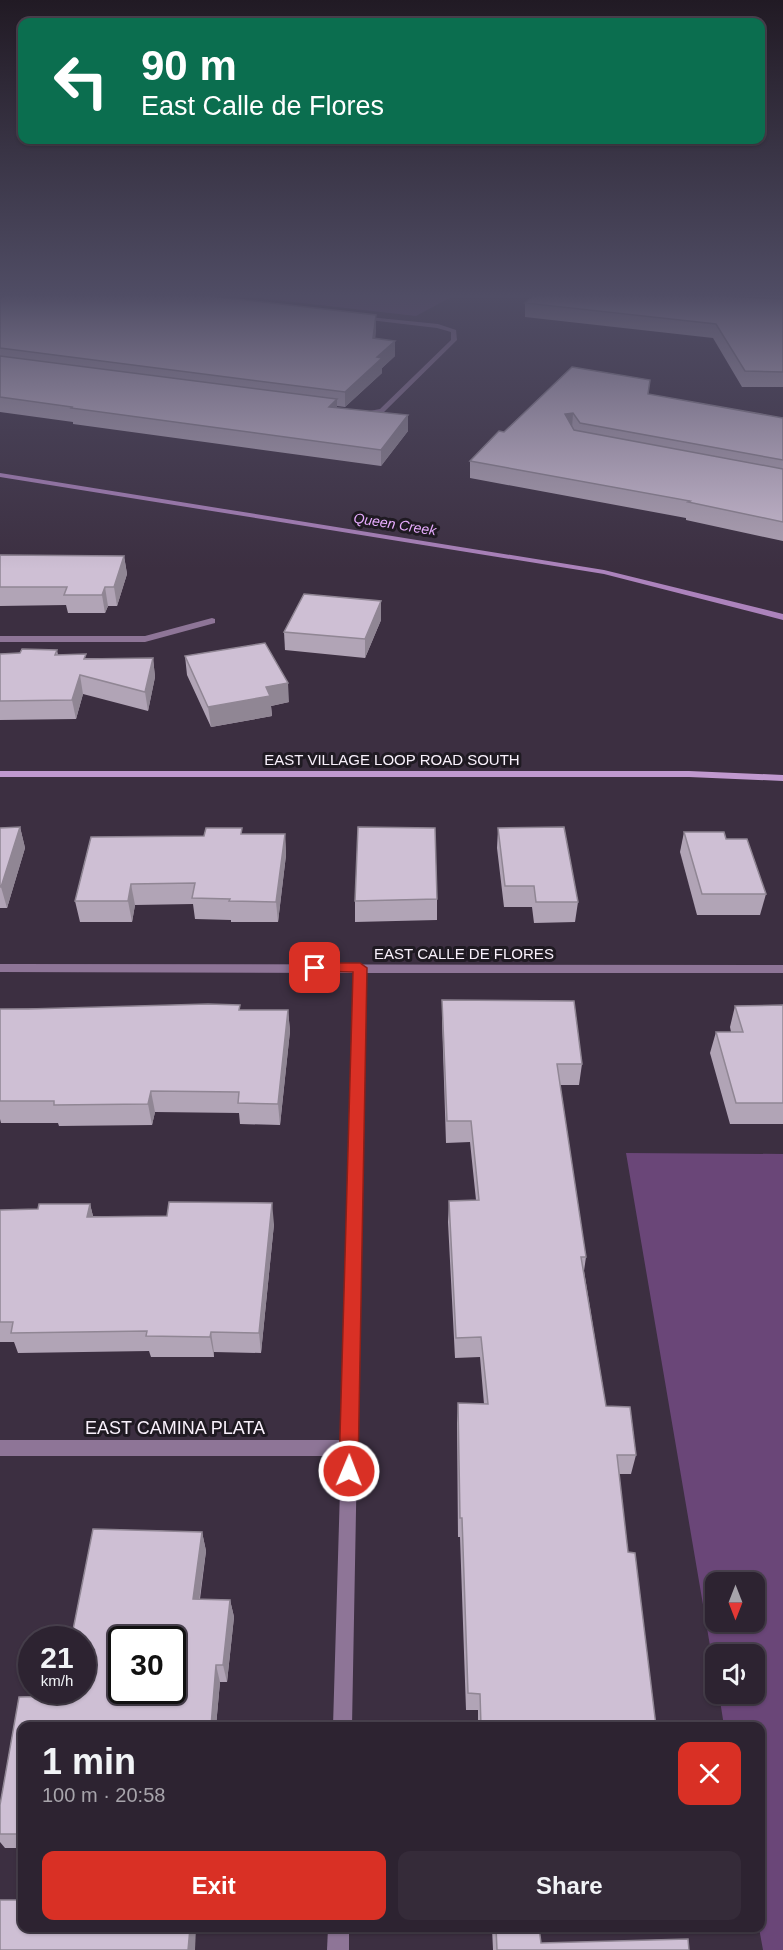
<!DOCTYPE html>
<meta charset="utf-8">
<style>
:root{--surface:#2d2331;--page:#352b39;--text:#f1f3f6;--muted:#a7a4ab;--line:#48404d;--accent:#d93025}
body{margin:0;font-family:Helvetica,sans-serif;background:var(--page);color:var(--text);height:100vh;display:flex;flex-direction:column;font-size:22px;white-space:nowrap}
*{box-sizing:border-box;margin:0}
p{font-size:20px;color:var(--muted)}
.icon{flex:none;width:33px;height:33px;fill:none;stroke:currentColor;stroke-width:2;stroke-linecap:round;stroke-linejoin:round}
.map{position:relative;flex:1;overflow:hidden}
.side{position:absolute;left:18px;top:1722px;width:747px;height:210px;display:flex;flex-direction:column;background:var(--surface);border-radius:12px;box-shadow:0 2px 4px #0004,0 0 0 2px var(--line)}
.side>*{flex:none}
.hud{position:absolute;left:18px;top:18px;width:747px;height:126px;border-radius:12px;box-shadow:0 2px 4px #0004,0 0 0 2px var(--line);background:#0b6e4f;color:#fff;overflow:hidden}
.needle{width:39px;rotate:180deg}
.tools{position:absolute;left:705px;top:1572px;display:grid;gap:12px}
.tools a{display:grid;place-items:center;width:60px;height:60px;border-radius:12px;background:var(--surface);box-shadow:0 2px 4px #0004,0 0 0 2px var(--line);font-size:30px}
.speed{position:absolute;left:18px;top:1626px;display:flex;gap:12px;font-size:30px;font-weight:700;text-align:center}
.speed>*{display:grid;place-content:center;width:78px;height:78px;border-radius:50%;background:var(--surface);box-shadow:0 2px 4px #0004,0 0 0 2px var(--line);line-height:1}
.speed small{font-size:15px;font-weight:400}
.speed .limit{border:3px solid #111;border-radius:9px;background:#fff;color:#111}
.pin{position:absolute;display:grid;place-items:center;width:51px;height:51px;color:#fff;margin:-26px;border-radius:12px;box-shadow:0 3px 9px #0006}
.me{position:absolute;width:66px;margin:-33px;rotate:1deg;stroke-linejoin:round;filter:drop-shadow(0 0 4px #0008)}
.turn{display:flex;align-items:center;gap:21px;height:126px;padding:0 24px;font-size:27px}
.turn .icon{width:78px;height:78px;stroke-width:2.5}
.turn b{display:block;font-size:42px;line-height:51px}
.round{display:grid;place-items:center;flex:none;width:63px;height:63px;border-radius:12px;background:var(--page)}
.headline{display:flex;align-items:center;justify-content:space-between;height:102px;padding:0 24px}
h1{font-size:36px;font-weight:800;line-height:45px}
.action{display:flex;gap:12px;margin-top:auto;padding:12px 24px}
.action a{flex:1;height:69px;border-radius:12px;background:var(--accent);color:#fff;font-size:24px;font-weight:800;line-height:69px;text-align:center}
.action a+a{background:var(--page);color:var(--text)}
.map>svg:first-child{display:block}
</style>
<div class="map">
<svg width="783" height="1950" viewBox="0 0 783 1950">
<rect width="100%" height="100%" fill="#3c2f41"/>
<g fill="#6a4678" fill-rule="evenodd">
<polygon points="240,296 453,296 416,316"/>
<path d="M626,1153L783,1154V1950H763L759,1928L760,1726H724L719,1694H754V1654H716L715,1675ZM716,1582H754V1622H716Z"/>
</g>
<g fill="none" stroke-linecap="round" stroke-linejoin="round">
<polygon fill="#ac83bc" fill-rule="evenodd" points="0,473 604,570 783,614 783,620 604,574 0,477"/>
<g fill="#8e7597" fill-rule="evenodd">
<polygon points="359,316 438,324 456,330 457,340 384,412 361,416 359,415 359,413 380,409 451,340 451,332 437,328 361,319"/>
<polygon points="212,618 215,619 215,623 145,642 0,642 0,636 145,636"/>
<polygon points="0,964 783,965 783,973 366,973 352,1726 333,1726 341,1456 0,1456 0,1440 341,1440 354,973 0,972"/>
<polygon points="328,1928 349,1928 349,1950 327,1950"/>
</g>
<polygon fill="#c099cf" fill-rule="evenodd" points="0,771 689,771 783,775 783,781 689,777 0,777"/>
</g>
<g fill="#b1a4b6" fill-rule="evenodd">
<polygon points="533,296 783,296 783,387 742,387 713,338 525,317 525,303"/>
<polygon points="0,298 376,329 375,338 395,356 382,368 382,373 345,407 337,406 337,408 408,431 381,466 73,424 73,422 0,412"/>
<polygon points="572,367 648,394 783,418 783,541 686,520 686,518 470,478 470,461 504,432"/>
<polygon points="0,555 124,556 127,574 117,606 108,606 105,613 68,613 66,605 0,606"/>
<polygon points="381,620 365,658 285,650 284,632"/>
<polygon points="57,650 58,655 86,658 153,658 155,677 148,711 83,694 76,719 0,720 0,654"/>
<polygon points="185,656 289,702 271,706 272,716 211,727 187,675"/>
<polygon points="20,827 25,848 7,908 0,908 0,828"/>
<polygon points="498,828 578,902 575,922 534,923 532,907 504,907 497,848"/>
<polygon points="684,832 726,839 766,894 760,915 697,915 680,852"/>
<polygon points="243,834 285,834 286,855 278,922 231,922 231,920 195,919 193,904 135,905 132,922 80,922 75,901 204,836"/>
<polygon points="437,899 437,920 355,922 355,901"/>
<polygon points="442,1000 582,1064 579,1085 560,1085 586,1257 584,1271 606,1406 636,1455 631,1474 619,1474 628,1552 656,1726 478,1726 478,1710 466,1710 460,1537 458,1537 457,1423 458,1403 484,1404 480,1357 455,1358 448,1222 449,1201 476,1200 470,1142 446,1143 442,1021"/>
<polygon points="240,1005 240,1010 288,1010 290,1031 280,1125 240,1124 239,1113 155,1112 152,1125 59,1126 58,1123 1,1123 0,1119 0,1009"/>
<polygon points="783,1005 783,1124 730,1124 710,1053 716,1032 731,1032 730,1027 735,1006"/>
<polygon points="90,1204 93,1216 274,1224 261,1353 214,1352 214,1357 151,1357 149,1351 18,1353 14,1342 0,1342 0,1210 38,1209"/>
<path d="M93,1529L202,1532L206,1551L200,1599L230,1600L234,1617L227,1682H220L216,1726H22V1848H5L0,1842V1805L19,1697L60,1696L61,1690H82V1640H71ZM122,1640H172V1690H122Z"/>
<polygon points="492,1928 539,1928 541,1943 689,1950 493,1950"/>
</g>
<g fill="#908694">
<polygon points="376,315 376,329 374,352 373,338"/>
<polygon points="395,341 395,356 382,368 382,373 345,407 345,392 377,357"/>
<polygon points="337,399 337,415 329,407"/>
<polygon points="573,413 572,429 565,414"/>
<polygon points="408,415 408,431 381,466 381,450"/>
<polygon points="124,556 127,574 117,606 114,587"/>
<polygon points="105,587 108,606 105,613 102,595"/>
<polygon points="381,601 381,620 365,658 365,639"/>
<polygon points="153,658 155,677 148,711 145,692"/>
<polygon points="80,675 83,694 76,719 72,700"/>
<polygon points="288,683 289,702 271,706 272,716 211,727 208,707 266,687"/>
<polygon points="20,827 25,848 7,908 1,887"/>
<polygon points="285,834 286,855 278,922 276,902"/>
<polygon points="131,884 135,905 132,922 128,901"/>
<polygon points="288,1010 290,1031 280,1125 278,1104"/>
<polygon points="151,1091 155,1112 152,1125 148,1104"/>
<polygon points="272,1203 274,1224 261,1353 259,1333"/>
<polygon points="90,1204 95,1225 87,1217"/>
<polygon points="211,1332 214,1352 214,1357 210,1337"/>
<polygon points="202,1532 206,1551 197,1616 193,1599"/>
<polygon points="230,1600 234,1617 227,1682 223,1665"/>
<polygon points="216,1665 220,1682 216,1726 211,1726"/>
<polygon points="190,1928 196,1928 195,1950 188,1950"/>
</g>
<g fill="#cebfd4" stroke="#908694" stroke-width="1.5" fill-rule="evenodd">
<polygon points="3,296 210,296 376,315 373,338 395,341 377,357 382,358 345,392 0,348 0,298"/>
<polygon points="533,296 725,296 783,299 783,372 745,371 716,324 525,303"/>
<polygon points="0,356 337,399 329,407 408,415 381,450 71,408 72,407 0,397"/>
<polygon points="572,367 650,380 648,394 783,418 783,460 580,423 573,413 565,414 574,430 783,469 783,522 688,502 690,501 470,461 499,431 504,432"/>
<polygon points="0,555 124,556 114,587 105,587 102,595 64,595 67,587 0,587"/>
<polygon points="304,594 381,601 365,639 284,632"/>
<polygon points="265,643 288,683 266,687 270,696 208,707 185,656"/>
<polygon points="22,649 57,650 55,655 86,654 84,659 153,658 145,692 80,675 72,700 0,701 0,654 20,653"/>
<polygon points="20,827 1,887 0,887 0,828"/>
<polygon points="358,827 435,828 437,899 355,901"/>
<polygon points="564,827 578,902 536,902 534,886 505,886 498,828"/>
<polygon points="206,828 242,828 241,834 285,834 276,902 229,901 230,899 192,898 195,883 131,884 128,901 75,901 91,837 204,836"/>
<polygon points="684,832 724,832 726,839 747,839 766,894 702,894"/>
<polygon points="442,1000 574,1001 582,1064 557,1064 586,1257 581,1257 606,1406 630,1407 636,1455 617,1455 628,1552 635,1553 656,1726 481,1726 480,1694 468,1693 462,1518 460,1518 458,1403 488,1404 481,1337 456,1338 449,1201 479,1200 471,1121 447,1121"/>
<polygon points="208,1004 240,1005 239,1010 288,1010 278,1104 238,1103 239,1092 151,1091 148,1104 54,1105 54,1101 0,1101 0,1009 28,1009"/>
<polygon points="783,1005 783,1103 736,1103 716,1032 743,1032 735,1006"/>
<polygon points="169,1202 272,1203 259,1333 211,1332 210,1337 146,1336 147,1331 11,1333 13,1322 0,1322 0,1210 38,1209 39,1204 90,1204 87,1217 167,1216"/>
<path d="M93,1529L202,1532L193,1599L230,1600L223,1665H216L211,1726H22V1834H0V1805L19,1697L60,1696L61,1690H82V1640H71ZM122,1640H172V1690H122Z"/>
<polygon points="0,1900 22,1900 22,1928 190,1928 188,1950 0,1950"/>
<polygon points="496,1928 539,1928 541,1943 688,1939 689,1950 497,1950"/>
</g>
<linearGradient id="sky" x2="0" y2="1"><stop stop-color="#211a24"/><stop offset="0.52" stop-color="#504d65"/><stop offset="1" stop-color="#504d65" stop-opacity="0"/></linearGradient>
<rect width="783" height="569" fill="url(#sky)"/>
<polygon fill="#d93025" stroke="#8d1f18" stroke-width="1.5" points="315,963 360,963 367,968 358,1471 356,1477 349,1480 342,1477 339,1471 353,972 310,971 308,968"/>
<g text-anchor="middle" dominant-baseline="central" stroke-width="6" stroke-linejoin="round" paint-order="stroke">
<g font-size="14" font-style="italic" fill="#e7acfe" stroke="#1f1a22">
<text transform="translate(395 524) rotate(9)">Queen Creek</text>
</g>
<g font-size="15" fill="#f9f1fc" stroke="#1f1a22">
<text x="392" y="759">EAST VILLAGE LOOP ROAD SOUTH</text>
<text x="464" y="953">EAST CALLE DE FLORES</text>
</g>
<g font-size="18" fill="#f9f1fc" stroke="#1f1a22">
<text x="175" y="1428">EAST CAMINA PLATA</text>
</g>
</g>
</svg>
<div class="tools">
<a><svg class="needle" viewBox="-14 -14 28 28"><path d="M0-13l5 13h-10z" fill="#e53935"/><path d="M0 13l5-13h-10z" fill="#a7a4ab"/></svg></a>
<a><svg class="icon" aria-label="sound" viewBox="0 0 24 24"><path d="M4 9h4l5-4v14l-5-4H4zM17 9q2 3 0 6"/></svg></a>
</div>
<div class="speed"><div>21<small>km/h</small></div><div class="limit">30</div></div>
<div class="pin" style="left:315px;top:968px;background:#d93025"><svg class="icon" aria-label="arrive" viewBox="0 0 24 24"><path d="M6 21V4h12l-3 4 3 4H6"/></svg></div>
<svg class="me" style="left:349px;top:1471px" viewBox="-20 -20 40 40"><circle r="17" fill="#d93025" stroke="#fff" stroke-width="3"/><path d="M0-11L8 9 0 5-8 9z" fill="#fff"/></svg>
<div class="hud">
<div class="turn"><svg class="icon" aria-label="left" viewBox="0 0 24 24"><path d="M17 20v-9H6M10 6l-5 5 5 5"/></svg><div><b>90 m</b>East Calle de Flores</div></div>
</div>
<section class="side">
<div class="headline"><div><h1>1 min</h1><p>100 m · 20:58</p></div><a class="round" style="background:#d93025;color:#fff"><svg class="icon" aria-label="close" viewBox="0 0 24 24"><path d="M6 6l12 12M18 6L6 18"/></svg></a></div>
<div class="action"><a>Exit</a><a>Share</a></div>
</section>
</div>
